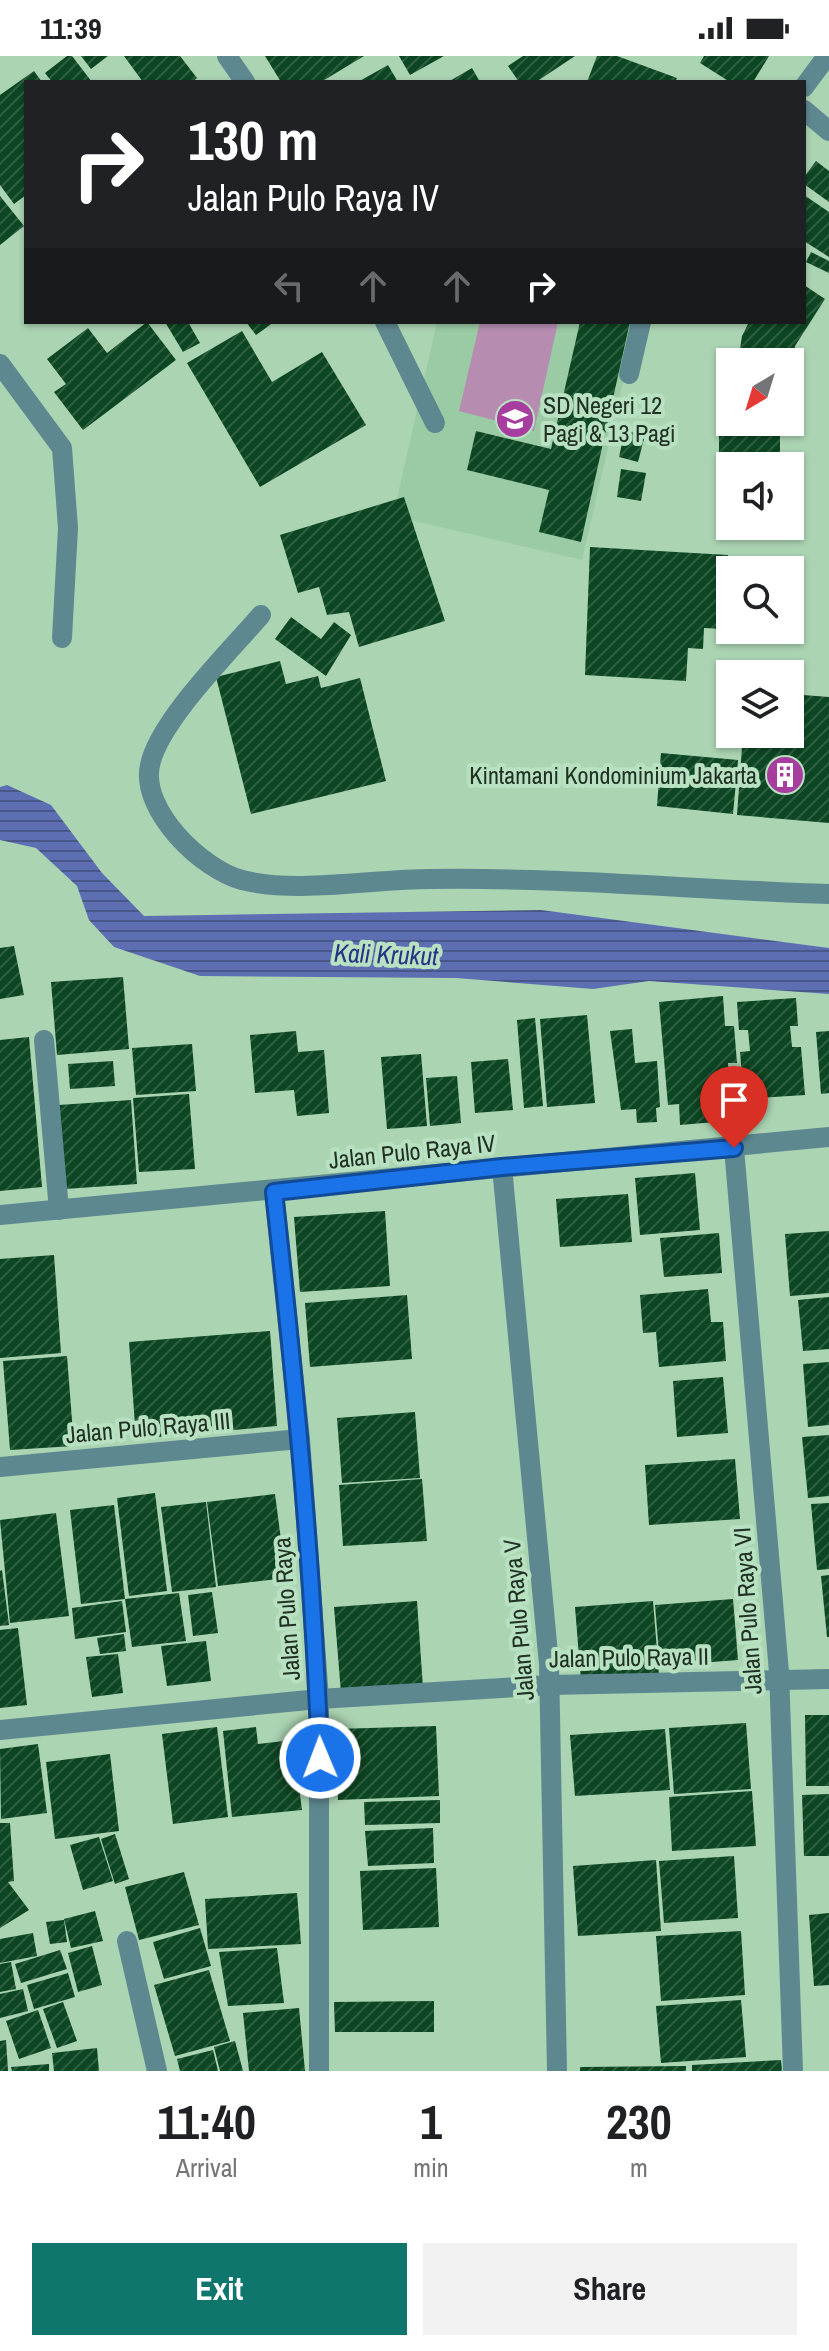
<!DOCTYPE html>
<style>
:root{--surface:#fff;--page:#f2f2f2;--text:#202124;--muted:#757577;--accent:#0f766e}
body{margin:0;font-family:"Archivo Narrow",sans-serif;background:var(--page);color:var(--text);height:100vh;display:flex;flex-direction:column;font-size:30px;white-space:nowrap}
*{box-sizing:border-box;margin:0}
p{font-size:26px;color:var(--muted)}
.icon{flex:none;width:44px;height:44px;fill:none;stroke:currentColor;stroke-width:2;stroke-linecap:round;stroke-linejoin:round}
.map{position:relative;height:2015px;overflow:hidden}
.details{display:flex;flex-direction:column;background:var(--surface);flex:1}
.details>*{flex:none}
.top-card{position:absolute;left:24px;top:24px;width:782px;height:244px;border-radius:0px;box-shadow:0 2px 6px #0004;background:#202124;color:#fff;overflow:hidden}
.needle{width:52px;rotate:218deg}
.buttons{position:absolute;left:716px;top:292px;display:grid;gap:16px}
.buttons a{display:grid;place-items:center;width:88px;height:88px;border-radius:0px;background:var(--surface);box-shadow:0 2px 6px #0004;font-size:40px}
.pin{position:absolute;display:grid;place-items:center;width:68px;height:68px;color:#fff;margin:-82px -34px;border-radius:50% 50% 50% 0;rotate:-45deg;box-shadow:0 0 8px #0007}
.pin .icon{rotate:45deg}
.me{position:absolute;width:88px;margin:-44px;rotate:359deg;stroke-linejoin:round;filter:drop-shadow(0 0 6px #0008)}
.turn{display:flex;align-items:center;gap:28px;height:168px;padding:0 32px;font-size:36px}
.turn .icon{width:104px;height:104px;stroke-width:2.5}
.turn b{display:block;font-size:56px;line-height:68px}
.lanes{display:flex;align-items:center;height:76px;padding:0 32px;background:#0003;justify-content:center;gap:40px;direction:ltr}
.lanes .off{opacity:.35}
.eta{display:flex;justify-content:space-evenly;align-items:center;height:136px;text-align:center}
.eta b{font-size:48px;font-weight:700;line-height:56px}
.action{display:flex;gap:16px;margin-top:auto;padding:16px 32px}
.action a{flex:1;height:92px;border-radius:0px;background:var(--accent);color:#fff;font-size:32px;font-weight:700;line-height:92px;text-align:center}
.action a+a{background:var(--page);color:var(--text)}
.status{display:flex;justify-content:space-between;align-items:center;height:56px;padding:0 40px;background:var(--surface);direction:ltr}
.status svg{height:22px;fill:currentColor}
.map>svg:first-child{display:block}
</style>
<div class="status"><b>11:39</b><svg viewBox="0 0 49 12"><path d="M0 12V9h3v3zM5 12V6h3v6zM10 12V3h3v9zM15 12V0h3v12zM26 1h20v11H26zM47 4h2v5h-2z"/></svg></div>
<div class="map">
<svg width="829" height="2015" viewBox="0 0 829 2015">
<defs>
<pattern id="water-rules" width="6" height="5" patternUnits="userSpaceOnUse" patternTransform="scale(2)"><rect width="6" height="5" fill="#5d6fb2"/><path d="M0 2.5h6" fill="none" stroke="#485788"/></pattern>
<pattern id="building-hatch" width="6" height="6" patternUnits="userSpaceOnUse" patternTransform="scale(2)"><rect width="6" height="6" fill="#0c4622"/><path d="M-1 1l2-2M0 6l6-6M5 7l2-2" fill="none" stroke="#2f5f41"/></pattern>
</defs>
<rect width="100%" height="100%" fill="#abd4b3"/>
<polygon fill="#9bcba5" points="437,266 637,266 582,504 393,460"/>
<polygon fill="#b68db1" points="480,266 558,266 534,375 459,355"/>
<polygon fill="url(#water-rules)" points="7,729 51,749 102,817 144,860 541,854 829,892 829,938 649,925 593,933 456,922 200,920 114,891 89,864 77,830 36,792 0,784 0,731"/>
<g fill="url(#building-hatch)">
<polygon points="67,0 72,0 92,26 52,26 45,17"/>
<polygon points="81,0 108,0 91,13"/>
<polygon points="124,0 180,0 197,22 192,26 143,26"/>
<polygon points="265,0 364,0 321,26 281,26"/>
<polygon points="399,0 444,0 410,19"/>
<polygon points="523,0 575,0 536,26 519,26 508,10"/>
<polygon points="597,0 617,0 677,22 675,26 587,26"/>
<polygon points="704,0 769,0 753,26 730,26 700,7"/>
<polygon points="388,9 398,26 358,26"/>
<polygon points="472,12 480,26 448,26"/>
<polygon points="34,15 42,26 26,26 26,139 14,148 0,129 0,39"/>
<polygon points="816,105 829,115 829,146 804,128 804,121"/>
<polygon points="804,139 829,156 829,201 804,185"/>
<polygon points="0,140 24,170 0,189"/>
<polygon points="811,196 829,205 829,217 806,206"/>
<polygon points="804,229 825,243 795,290 792,327 790,306 738,306 742,280 749,266 804,266"/>
<polygon points="147,266 176,304 83,374 54,336 66,328 47,303 88,272 107,297"/>
<polygon points="165,266 188,266 200,287 183,296"/>
<polygon points="246,266 274,266 256,279"/>
<polygon points="580,266 630,266 581,486 539,476 549,434 467,414 476,375 551,393"/>
<polygon points="242,275 272,326 322,296 366,369 260,431 187,307"/>
<polygon points="719,364 780,366 780,410 730,410 730,418 719,418"/>
<polygon points="625,374 645,379 638,406 619,401"/>
<polygon points="621,413 646,417 641,445 617,441"/>
<polygon points="404,441 445,565 359,591 349,556 327,559 319,531 298,537 280,479"/>
<polygon points="590,491 728,499 724,573 704,572 703,593 688,592 686,625 585,619"/>
<polygon points="291,561 321,583 334,566 351,579 326,620 275,583"/>
<polygon points="280,605 286,628 318,620 321,632 360,622 386,725 251,758 216,621"/>
<polygon points="790,638 829,641 829,767 737,759 743,678 790,678"/>
<polygon points="661,697 738,704 733,758 657,750"/>
<polygon points="14,890 24,939 0,943 0,892"/>
<polygon points="123,921 129,993 57,999 51,926"/>
<polygon points="723,940 725,970 734,970 737,1007 728,1007 731,1044 725,1045 727,1065 680,1069 679,1048 668,1049 659,946"/>
<polygon points="796,942 798,970 790,970 792,991 801,991 805,1039 744,1043 740,996 750,995 748,974 739,974 737,946"/>
<polygon points="587,959 595,1047 547,1051 540,963"/>
<polygon points="535,962 543,1050 524,1052 517,964"/>
<polygon points="632,973 635,1007 657,1005 660,1051 656,1052 657,1066 637,1067 636,1053 621,1054 610,975"/>
<polygon points="296,975 298,996 324,994 329,1057 297,1060 294,1034 255,1037 250,979"/>
<polygon points="829,975 829,1037 821,1038 816,976"/>
<polygon points="29,981 42,1131 0,1135 0,984"/>
<polygon points="192,988 196,1035 136,1039 132,992"/>
<polygon points="421,998 427,1070 387,1073 381,1001"/>
<polygon points="508,1003 513,1054 475,1057 471,1006"/>
<polygon points="113,1005 115,1030 70,1033 68,1008"/>
<polygon points="457,1020 461,1067 430,1070 426,1022"/>
<polygon points="189,1038 195,1113 139,1116 133,1042"/>
<polygon points="131,1044 137,1128 65,1133 59,1049"/>
<polygon points="695,1117 700,1174 640,1179 635,1122"/>
<polygon points="628,1138 632,1186 560,1191 556,1143"/>
<polygon points="385,1155 390,1230 300,1236 294,1161"/>
<polygon points="829,1175 829,1237 790,1240 785,1178"/>
<polygon points="719,1177 722,1217 664,1221 660,1182"/>
<polygon points="54,1199 61,1297 0,1302 0,1203"/>
<polygon points="708,1233 711,1266 723,1266 726,1305 659,1311 656,1276 643,1277 640,1239"/>
<polygon points="407,1239 412,1303 310,1311 305,1247"/>
<polygon points="829,1241 829,1293 803,1295 798,1244"/>
<polygon points="270,1275 277,1370 136,1383 129,1286"/>
<polygon points="67,1300 74,1390 10,1394 3,1305"/>
<polygon points="829,1306 829,1369 808,1371 803,1308"/>
<polygon points="723,1321 728,1377 677,1381 673,1325"/>
<polygon points="415,1356 420,1422 342,1427 337,1362"/>
<polygon points="829,1379 829,1440 808,1442 802,1381"/>
<polygon points="735,1403 740,1463 649,1469 645,1409"/>
<polygon points="422,1423 427,1485 343,1490 339,1429"/>
<polygon points="155,1437 167,1535 129,1540 117,1442"/>
<polygon points="275,1438 286,1522 218,1530 207,1446"/>
<polygon points="206,1446 216,1531 172,1536 161,1451"/>
<polygon points="829,1447 829,1513 817,1514 811,1448"/>
<polygon points="114,1449 125,1543 81,1548 70,1454"/>
<polygon points="56,1457 69,1560 10,1567 0,1464"/>
<polygon points="2,1514 9,1569 0,1570 0,1515"/>
<polygon points="829,1519 829,1581 827,1581 821,1520"/>
<polygon points="212,1536 218,1577 193,1580 188,1539"/>
<polygon points="179,1537 186,1585 132,1591 125,1543"/>
<polygon points="733,1543 738,1604 660,1610 655,1549"/>
<polygon points="122,1545 126,1576 75,1583 72,1552"/>
<polygon points="417,1545 423,1632 341,1637 334,1551"/>
<polygon points="653,1545 659,1619 581,1625 575,1551"/>
<polygon points="18,1572 27,1649 0,1652 0,1574"/>
<polygon points="124,1578 126,1595 100,1598 97,1582"/>
<polygon points="206,1585 211,1625 167,1630 161,1590"/>
<polygon points="118,1598 123,1637 92,1641 86,1601"/>
<polygon points="805,1659 829,1659 829,1730 806,1730"/>
<polygon points="746,1667 751,1733 674,1738 669,1672"/>
<polygon points="436,1670 439,1740 338,1744 336,1673"/>
<polygon points="217,1671 228,1761 173,1768 162,1678"/>
<polygon points="256,1671 258,1688 284,1685 287,1716 297,1715 302,1754 232,1761 223,1675"/>
<polygon points="665,1673 670,1734 575,1740 570,1679"/>
<polygon points="38,1688 47,1757 1,1763 0,1693"/>
<polygon points="110,1698 119,1775 55,1783 46,1706"/>
<polygon points="752,1735 756,1790 672,1795 669,1741"/>
<polygon points="829,1738 829,1800 804,1800 802,1739"/>
<polygon points="440,1744 440,1767 365,1769 364,1746"/>
<polygon points="0,1767 10,1767 14,1825 8,1826 29,1854 0,1872"/>
<polygon points="433,1772 434,1807 368,1810 365,1775"/>
<polygon points="115,1778 129,1823 115,1828 101,1783"/>
<polygon points="99,1781 113,1825 83,1834 70,1789"/>
<polygon points="734,1800 738,1862 664,1867 659,1805"/>
<polygon points="656,1804 661,1875 578,1880 573,1810"/>
<polygon points="436,1812 439,1871 363,1874 360,1815"/>
<polygon points="184,1816 199,1869 139,1884 125,1831"/>
<polygon points="297,1837 301,1888 208,1893 205,1843"/>
<polygon points="95,1855 103,1885 71,1892 64,1863"/>
<polygon points="829,1857 829,1929 814,1930 809,1859"/>
<polygon points="64,1864 67,1886 50,1888 46,1866"/>
<polygon points="200,1872 211,1910 164,1923 153,1886"/>
<polygon points="741,1875 745,1939 661,1945 656,1880"/>
<polygon points="33,1877 37,1900 0,1907 0,1883"/>
<polygon points="92,1890 102,1929 78,1936 68,1897"/>
<polygon points="277,1892 284,1947 228,1950 219,1896"/>
<polygon points="60,1894 67,1913 21,1927 15,1908"/>
<polygon points="11,1906 16,1933 0,1936 0,1908"/>
<polygon points="209,1914 230,1985 175,2000 154,1929"/>
<polygon points="68,1917 75,1941 34,1953 27,1929"/>
<polygon points="23,1933 28,1955 0,1962 0,1938"/>
<polygon points="741,1944 746,2001 661,2007 656,1950"/>
<polygon points="434,1945 434,1976 335,1976 334,1946"/>
<polygon points="63,1946 77,1985 57,1992 43,1953"/>
<polygon points="299,1952 305,2015 249,2015 243,1957"/>
<polygon points="38,1954 51,1992 19,2003 6,1965"/>
<polygon points="6,1984 8,2015 0,2015 0,1985"/>
<polygon points="235,1985 243,2015 220,2015 214,1991"/>
<polygon points="97,1992 99,2015 54,2015 52,1997"/>
<polygon points="213,1994 218,2015 180,2015 177,2003"/>
<polygon points="781,2004 782,2015 692,2015 692,2009"/>
<polygon points="49,2008 49,2015 12,2015 11,2011"/>
<polygon points="686,2010 686,2015 580,2015 580,2011"/>
</g>
<g fill="none" stroke-linecap="round" stroke-linejoin="round">
<g stroke="#5e8890" stroke-width="20">
<polyline points="227,0 245,26"/>
<polyline points="804,31 827,0"/>
<polyline points="804,54 829,75"/>
<polyline points="385,266 435,367"/>
<polyline points="0,308 62,392 68,472 62,582"/>
<polyline points="629,318 641,266"/>
<path d="M261,559C230,595 159,665 150,709C140,755 203,814 242,824C297,838 373,823 430,823C563,821 696,834 829,838"/>
<polyline points="44,984 59,1154"/>
<polyline points="734,1092 779,1616 793,2015"/>
<polyline points="502,1111 549,1608 557,2015"/>
<polyline points="274,1136 300,1383 319,1643 319,2015"/>
<polyline points="0,1159 829,1081"/>
<polyline points="0,1411 300,1383"/>
<polyline points="0,1674 319,1643 550,1629 829,1623"/>
<polyline points="127,1885 157,2015"/>
</g>
</g>
<g fill="none" stroke-linecap="round" stroke-linejoin="round">
<defs>
<path id="route" d="M320,1702C313,1512 295,1324 274,1136L502,1111L734,1092"/>
</defs>
<use href="#route" stroke="#114b97" stroke-width="20"/>
<use href="#route" stroke="#1a73e8" stroke-width="14"/>
</g>
<defs>
<symbol id="school-disc" viewBox="-11 -11 22 22"><circle r="9.5" fill="#a73d9e" stroke="#b7e1c0"/><path d="M0-5L7-2L0 1L-7-2ZM-4 1L0 2.5L4 1V4Q0 6-4 4Z" fill="#fff"/></symbol>
<symbol id="building-disc" viewBox="-11 -11 22 22"><circle r="9.5" fill="#a73d9e" stroke="#b7e1c0"/><path d="M-4-6H4V6H1V3H-1V6H-4ZM-2.5-4.3h1.7v1.8h-1.7ZM.8-4.3h1.7v1.8H.8ZM-2.5-1h1.7V.8h-1.7ZM.8-1h1.7V.8H.8Z" fill="#fff"/></symbol>
</defs>
<g fill-rule="evenodd">
<use href="#school-disc" x="493" y="341" width="44" height="44"/>
<use href="#building-disc" x="763" y="697" width="44" height="44"/>
</g>
<g text-anchor="middle" dominant-baseline="central" stroke-width="8" stroke-linejoin="round" paint-order="stroke">
<g font-size="24" fill="#213124" stroke="#b7e1c0" text-anchor="start">
<text x="543" y="349">SD Negeri 12<tspan x="543" dy="28">Pagi &amp; 13 Pagi</tspan></text>
<text x="757" y="719" text-anchor="end">Kintamani Kondominium Jakarta</text>
</g>
<g font-size="24" fill="#213124" stroke="#b7e1c0">
<text transform="translate(412 1095) rotate(-6)">Jalan Pulo Raya IV</text>
<text transform="translate(148 1371) rotate(-5)">Jalan Pulo Raya III</text>
<text transform="translate(286 1553) rotate(-94)">Jalan Pulo Raya</text>
<text transform="translate(747 1555) rotate(-94)">Jalan Pulo Raya VI</text>
<text transform="translate(518 1564) rotate(-95)">Jalan Pulo Raya V</text>
<text transform="translate(629 1601) rotate(-1)">Jalan Pulo Raya II</text>
</g>
<g font-size="26" font-style="italic" fill="#273485" stroke="#b7e1c0">
<text transform="translate(386 898) rotate(2)">Kali Krukut</text>
</g>
</g>
</svg>
<div class="buttons">
<a><svg class="needle" viewBox="-14 -14 28 28"><path d="M0-13l5 13h-10z" fill="#e53935"/><path d="M0 13l5-13h-10z" fill="#757577"/></svg></a>
<a><svg class="icon" aria-label="sound" viewBox="0 0 24 24"><path d="M4 9h4l5-4v14l-5-4H4zM17 9q2 3 0 6"/></svg></a>
<a><svg class="icon" aria-label="search" viewBox="0 0 24 24"><circle cx="10" cy="10" r="6"/><path d="M15 15l6 6"/></svg></a>
<a><svg class="icon" aria-label="layers" viewBox="0 0 24 24"><path d="M12 4l9 5-9 5-9-5zM3 14l9 5 9-5"/></svg></a>
</div>
<div class="pin" style="left:734px;top:1092px;background:#d93025"><svg class="icon" aria-label="arrive" viewBox="0 0 24 24"><path d="M6 21V4h12l-3 4 3 4H6"/></svg></div>
<svg class="me" style="left:320px;top:1702px" viewBox="-20 -20 40 40"><circle r="17" fill="#1a73e8" stroke="#fff" stroke-width="3"/><path d="M0-11L8 9 0 5-8 9z" fill="#fff"/></svg>
<div class="top-card">
<div class="turn"><svg class="icon" aria-label="right" viewBox="0 0 24 24"><path d="M7 20v-9h11M14 6l5 5-5 5"/></svg><div><b>130 m</b>Jalan Pulo Raya IV</div></div>
<div class="lanes"><svg class="icon off" aria-label="left" viewBox="0 0 24 24"><path d="M17 20v-9H6M10 6l-5 5 5 5"/></svg><svg class="icon off" aria-label="ahead" viewBox="0 0 24 24"><path d="M12 20V5M6 11l6-6 6 6"/></svg><svg class="icon off" aria-label="ahead" viewBox="0 0 24 24"><path d="M12 20V5M6 11l6-6 6 6"/></svg><svg class="icon" aria-label="right" viewBox="0 0 24 24"><path d="M7 20v-9h11M14 6l5 5-5 5"/></svg></div>
</div>
</div>
<section class="details">
<div class="eta">
<div><b>11:40</b><p>Arrival</p></div>
<div><b>1</b><p>min</p></div>
<div><b>230</b><p>m</p></div>
</div>
<div class="action"><a>Exit</a><a>Share</a></div>
</section>
